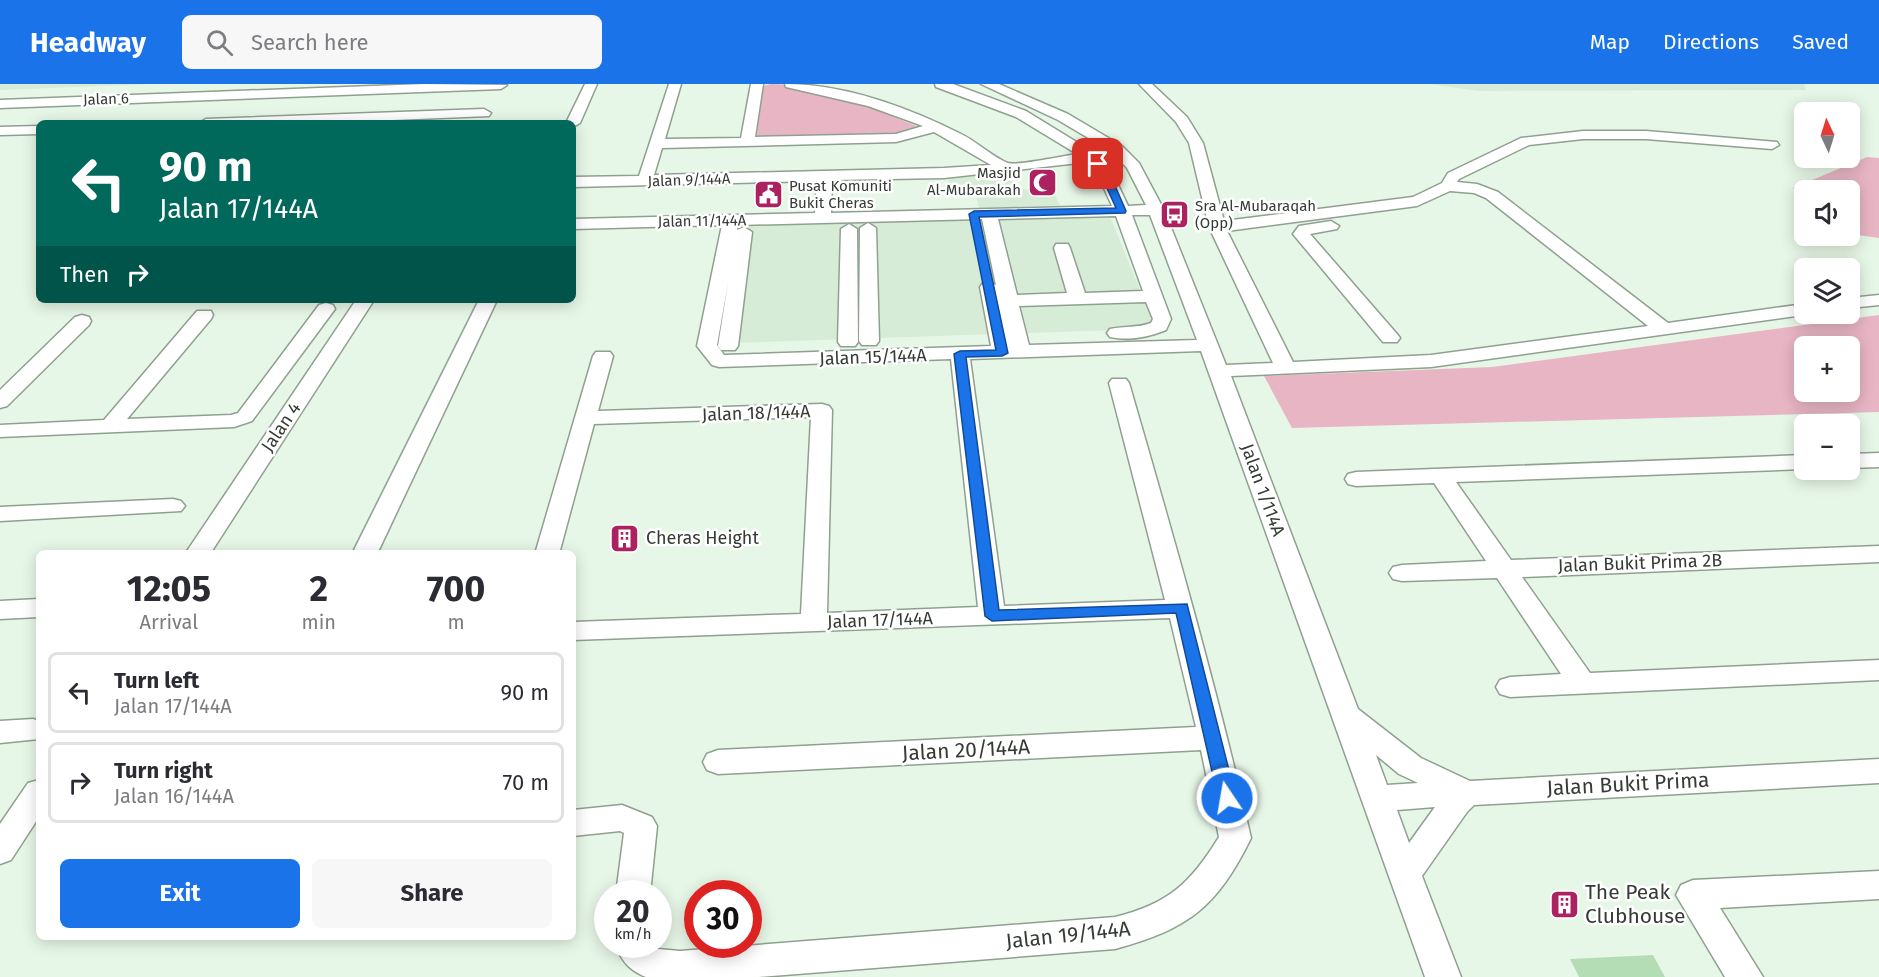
<!DOCTYPE html>
<meta charset="utf-8">
<style>
:root{--surface:#fff;--page:#f7f7f7;--text:#2b2b33;--muted:#7c7c81;--line:#e1e1e2;--accent:#1a73e8}
body{margin:0;font-family:"Fira Sans",sans-serif;background:var(--page);color:var(--text);height:100vh;display:flex;flex-direction:column;font-size:22px;white-space:nowrap}
*{box-sizing:border-box;margin:0}
p{font-size:20px;color:var(--muted)}
.icon{flex:none;width:33px;height:33px;fill:none;stroke:currentColor;stroke-width:2;stroke-linecap:round;stroke-linejoin:round}
.map{position:relative;flex:1;overflow:hidden}
.details{position:absolute;left:36px;top:466px;width:540px;height:390px;display:flex;flex-direction:column;background:var(--surface);border-radius:9px;box-shadow:0 3px 15px #0003}
.details>*{flex:none}
.guide{position:absolute;left:36px;top:36px;width:540px;height:183px;border-radius:9px;box-shadow:0 3px 15px #0003;background:#00695c;color:#fff;overflow:hidden}
.needle{width:39px;rotate:356deg}
.fabs{position:absolute;left:1794px;top:18px;display:grid;gap:12px}
.fabs a{display:grid;place-items:center;width:66px;height:66px;border-radius:9px;background:var(--surface);box-shadow:0 3px 15px #0003;font-size:30px}
.speed{position:absolute;left:594px;top:796px;display:flex;gap:12px;font-size:30px;font-weight:700;text-align:center}
.speed>*{display:grid;place-content:center;width:78px;height:78px;border-radius:50%;background:var(--surface);box-shadow:0 3px 15px #0003;line-height:1}
.speed small{font-size:15px;font-weight:400}
.speed .limit{border:9px solid #d22;background:#fff;color:#111}
.pin{position:absolute;display:grid;place-items:center;width:51px;height:51px;color:#fff;margin:-26px;border-radius:12px;box-shadow:0 3px 9px #0006}
.me{position:absolute;width:66px;margin:-33px;rotate:348deg;stroke-linejoin:round;filter:drop-shadow(0 0 4px #0008)}
.turn{display:flex;align-items:center;gap:21px;height:126px;padding:0 24px;font-size:27px}
.turn .icon{width:78px;height:78px;stroke-width:2.5}
.turn b{display:block;font-size:42px;line-height:51px}
.then{display:flex;align-items:center;height:57px;padding:0 24px;background:#0003;gap:12px;font-size:22px}
.eta{display:flex;justify-content:space-evenly;align-items:center;height:102px;text-align:center}
.eta b{font-size:36px;font-weight:700;line-height:42px}
.primary-button{display:flex;gap:12px;margin-top:auto;padding:12px 24px}
.primary-button a{flex:1;height:69px;border-radius:9px;background:var(--accent);color:#fff;font-size:24px;font-weight:700;line-height:69px;text-align:center}
.primary-button a+a{background:var(--page);color:var(--text)}
ul{padding:0;list-style:none}
li{display:flex;align-items:center;gap:18px;height:81px;margin:0 12px 9px;padding:0 12px;border:3px solid var(--line);border-radius:9px}
li div{flex:1}
li b{display:block;font-size:22px}
li em{font-style:normal}
header{display:flex;align-items:center;gap:36px;box-sizing:border-box;height:84px;padding:0 30px;background:var(--accent);color:#fff}
header strong{font-size:28px}
nav{display:flex;gap:33px;margin-inline-start:auto;font-size:21px}
.search{width:420px;height:54px;background:var(--page);display:flex;align-items:center;gap:15px;box-sizing:border-box;padding:0 21px;border-radius:9px;color:var(--muted);font-size:22px}
.map>svg:first-child{display:block}
</style>
<header>
<strong>Headway</strong>
<div class="search"><svg class="icon" aria-label="search" viewBox="0 0 24 24"><circle cx="10" cy="10" r="6"/><path d="M15 15l6 6"/></svg>Search here</div>
<nav><a>Map</a><a>Directions</a><a>Saved</a></nav>
</header>
<div class="map">
<svg width="1879" height="893" viewBox="0 0 1879 893">
<rect width="100%" height="100%" fill="#e7f7e7"/>
<g fill="#d6ecd6">
<polygon points="0,0 152,0 0,6"/>
<polygon points="1430,0 1804,0 1806,6 1478,7"/>
<polygon points="1012,90 1015,104 1054,109 1060,122 979,124 976,112 951,113 948,93"/>
<polygon points="1109,130 1154,240 1145,245 733,259 747,140"/>
</g>
<g fill="#e8b5c4" fill-rule="evenodd">
<path d="M771,0C821,0 873,25 919,43L903,50L757,53L759,3Z"/>
<polygon points="1867,73 1879,74 1879,154 1850,150 1850,106 1804,106 1804,118 1793,104"/>
<path d="M1879,231V328L1292,344L1264,292L1492,283ZM1804,262H1850V308H1804Z"/>
</g>
<polygon fill="#b4ddb5" points="1653,871 1665,893 1579,893 1570,875"/>
<g fill="none" stroke-linecap="round" stroke-linejoin="round">
<defs>
<g id="minor">
<polygon points="425,0 507,1 501,5 0,24 0,16"/>
<polygon points="585,0 597,0 580,39 573,43 573,39 566,39"/>
<path d="M669,0H681L665,55L741,54L751,0H763L755,53L896,50L923,42L868,22L786,3L785,0C845,0 907,23 961,50C974,56 996,75 1008,79C1018,82 1063,72 1077,70L1016,33L936,3L935,0H953L1026,27L1096,70L1112,88L1128,122L1146,121L1127,84L1112,68L1058,36L981,0H999L1068,30L1122,62L1139,79L1164,126L1226,281L1273,279L1209,143L1189,59L1176,38L1139,0H1152L1187,33L1203,59L1224,137L1413,113L1442,99L1448,89L1521,54L1583,47H1646L1777,58L1779,61L1772,65L1646,55H1583L1529,61L1459,95L1457,98L1477,100L1498,108L1668,239L1804,220V230H1811L1431,283L1231,292L1358,625L1421,674L1470,697L1879,675V699L1474,721L1467,728L1422,792L1461,893H1425L1201,267L970,275L1004,522L1165,516L1109,299L1112,295H1126L1129,299C1173,451 1216,600 1251,754C1217,823 1189,845 1115,865L759,893H646C629,886 622,877 615,861H653L658,865L680,867L1115,833C1168,820 1191,799 1219,753L1201,666L718,690L707,686L703,678L707,670L718,666L1196,643L1170,534L573,556V538L801,530L811,333L594,340L559,470H535L593,272L596,268H610L613,272L598,327L822,320L829,322L832,326L827,529L978,523L951,275L719,283L712,281L697,262L722,141L573,145V135L815,129L817,97L573,103V93L639,92ZM934,48L991,81L944,84L654,91L662,64L896,58ZM1088,78L1097,89L1112,122L831,129L832,96L944,94ZM1450,107L1474,109L1486,114L1648,242L1431,271L1293,278L1227,147L1417,122ZM1132,131H1150L1197,256L1029,261L1019,222L1146,218L1153,235L1151,239C1138,244 1124,242 1110,245L1107,249L1110,253C1128,257 1149,253 1166,246L1171,235ZM1116,132L1143,207L1085,209L1070,164L1068,160H1056L1054,164L1067,209L1017,211L998,135ZM982,135L996,201L989,198L983,199L980,203L991,262L724,271L717,261L728,199L718,262L721,266H735L738,262L752,148L744,143L737,146L738,141ZM1376,671L1399,690L1418,699L1387,701ZM1435,723L1409,759L1397,726Z"/>
<polygon points="484,25 491,29 489,32 321,39 199,39 206,35"/>
<polygon points="39,42 39,50 0,51 0,43"/>
<polygon points="1331,137 1339,142 1337,145 1310,150 1397,250 1400,254 1397,258 1383,258 1293,150 1299,142"/>
<polygon points="868,139 876,144 879,257 876,261 862,261 859,257 860,144"/>
<polygon points="849,140 857,145 858,258 855,262 841,262 838,258 841,145"/>
<polygon points="1879,211 1879,221 1850,224 1850,214"/>
<polygon points="356,216 374,216 210,470 185,470"/>
<polygon points="479,216 497,216 377,470 352,470"/>
<polygon points="326,219 333,221 335,225 252,337 234,343 0,353 0,341 104,336 197,227 211,227 213,231 211,235 127,335 231,331 238,329 319,221"/>
<polygon points="82,231 89,233 91,237 89,241 7,322 0,324 0,306 75,233"/>
<polygon points="1879,369 1879,383 1850,384 1850,370"/>
<polygon points="1804,371 1804,385 1456,398 1511,476 1879,462 1879,478 1522,493 1590,589 1879,576 1879,596 1510,613 1500,610 1496,603 1500,596 1510,593 1561,590 1497,494 1402,497 1393,495 1389,489 1393,483 1402,481 1486,477 1434,399 1356,402 1348,400 1345,395 1348,390 1356,388"/>
<polygon points="173,415 181,417 185,422 181,427 0,437 0,423"/>
<polygon points="39,515 39,533 0,535 0,517"/>
<polygon points="33,635 39,637 39,655 0,659 0,637"/>
<polygon points="39,696 39,733 11,776 0,780 0,740 28,699"/>
<polygon points="622,721 652,733 657,742 650,810 616,810 624,749 620,747 573,752 573,726"/>
<polygon points="1879,787 1879,815 1720,824 1763,893 1725,893 1676,811 1681,801 1693,796"/>
</g>
</defs>
<use href="#minor" stroke="#90a090" stroke-width="3"/>
<use href="#minor" fill="#fff" fill-rule="evenodd"/>
</g>
<polygon fill="#1a73e8" stroke="#114b97" stroke-width="1.5" points="1095,78 1101,78 1109,88 1126,127 1125,129 979,133 1008,269 1002,272 966,273 999,526 1187,520 1236,714 1233,719 1227,721 1221,719 1218,714 1176,529 992,537 985,532 954,270 960,267 996,266 969,130 974,127 1116,124 1100,89 1094,80"/>
<defs>
<symbol id="mosque-square" viewBox="-11 -11 22 22"><rect x="-9" y="-9" width="18" height="18" rx="4" fill="#ac2160" stroke="#fff"/><path d="M3.5-4.9A6 6 0 1 0 3.5 4.9A5 5 0 1 1 3.5-4.9Z" fill="#fff"/></symbol>
<symbol id="civic-square" viewBox="-11 -11 22 22"><rect x="-9" y="-9" width="18" height="18" rx="4" fill="#ac2160" stroke="#fff"/><path d="M-.6-6.5H3V-4.5H.6V-3L4-1V1h2V6H-6V1h2V-1L-.6-3ZM-1.2 2.5V6h2.4V2.5Z" fill="#fff"/></symbol>
<symbol id="bus-square" viewBox="-11 -11 22 22"><rect x="-9" y="-9" width="18" height="18" rx="4" fill="#ac2160" stroke="#fff"/><path d="M-5-6H5V4H4V6H2V4H-2V6H-4V4H-5ZM-3.5-4V0h7V-4ZM-3.5 1.2v1.5H-2V1.2ZM2 1.2v1.5H3.5V1.2Z" fill="#fff"/></symbol>
<symbol id="building-square" viewBox="-11 -11 22 22"><rect x="-9" y="-9" width="18" height="18" rx="4" fill="#ac2160" stroke="#fff"/><path d="M-4-6H4V6H1V3H-1V6H-4ZM-2.5-4.3h1.7v1.8h-1.7ZM.8-4.3h1.7v1.8H.8ZM-2.5-1h1.7V.8h-1.7ZM.8-1h1.7V.8H.8Z" fill="#fff"/></symbol>
</defs>
<g fill-rule="evenodd">
<use href="#mosque-square" x="1026" y="82" width="33" height="33"/>
<use href="#civic-square" x="752" y="94" width="33" height="33"/>
<use href="#bus-square" x="1158" y="114" width="33" height="33"/>
<use href="#building-square" x="608" y="438" width="33" height="33"/>
<use href="#building-square" x="1548" y="804" width="33" height="33"/>
</g>
<g text-anchor="middle" dominant-baseline="central" stroke-width="5" stroke-linejoin="round" paint-order="stroke">
<g font-size="15" fill="#353b35" stroke="#fff">
<text transform="translate(106 15) rotate(-2)">Jalan 6</text>
<text transform="translate(689 96) rotate(-2)">Jalan 9/144A</text>
<text transform="translate(702 137) rotate(-1)">Jalan 11/144A</text>
</g>
<g font-size="15" fill="#353b35" stroke="#fff" text-anchor="start">
<text x="1021" y="89" text-anchor="end">Masjid<tspan x="1021" dy="17">Al-Mubarakah</tspan></text>
<text x="789" y="102">Pusat Komuniti<tspan x="789" dy="17">Bukit Cheras</tspan></text>
<text x="1195" y="122">Sra Al-Mubaraqah<tspan x="1195" dy="17">(Opp)</tspan></text>
</g>
<g font-size="18" fill="#353b35" stroke="#fff">
<text transform="translate(873 273) rotate(-2)">Jalan 15/144A</text>
<text transform="translate(756 329) rotate(-2)">Jalan 18/144A</text>
<text transform="translate(281 343) rotate(-56)">Jalan 4</text>
<text transform="translate(1263 406) rotate(70)">Jalan 1/114A</text>
<text transform="translate(1640 479) rotate(-2)">Jalan Bukit Prima 2B</text>
<text transform="translate(880 536) rotate(-2)">Jalan 17/144A</text>
</g>
<g font-size="18" fill="#353b35" stroke="#fff" text-anchor="start">
<text x="646" y="454">Cheras Height</text>
</g>
<g font-size="21" fill="#353b35" stroke="#fff">
<text transform="translate(966 666) rotate(-3)">Jalan 20/144A</text>
<text transform="translate(1628 700) rotate(-3)">Jalan Bukit Prima</text>
<text transform="translate(1068 851) rotate(-6)">Jalan 19/144A</text>
</g>
<g font-size="21" fill="#353b35" stroke="#fff" text-anchor="start">
<text x="1585" y="808">The Peak<tspan x="1585" dy="24">Clubhouse</tspan></text>
</g>
</g>
</svg>
<div class="fabs">
<a><svg class="needle" viewBox="-14 -14 28 28"><path d="M0-13l5 13h-10z" fill="#e53935"/><path d="M0 13l5-13h-10z" fill="#7c7c81"/></svg></a>
<a><svg class="icon" aria-label="sound" viewBox="0 0 24 24"><path d="M4 9h4l5-4v14l-5-4H4zM17 9q2 3 0 6"/></svg></a>
<a><svg class="icon" aria-label="layers" viewBox="0 0 24 24"><path d="M12 4l9 5-9 5-9-5zM3 14l9 5 9-5"/></svg></a>
<a>+</a>
<a>−</a>
</div>
<div class="speed"><div>20<small>km/h</small></div><div class="limit">30</div></div>
<div class="pin" style="left:1098px;top:80px;background:#d93025"><svg class="icon" aria-label="arrive" viewBox="0 0 24 24"><path d="M6 21V4h12l-3 4 3 4H6"/></svg></div>
<svg class="me" style="left:1227px;top:714px" viewBox="-20 -20 40 40"><circle r="17" fill="#1a73e8" stroke="#fff" stroke-width="3"/><path d="M0-11L8 9 0 5-8 9z" fill="#fff"/></svg>
<div class="guide">
<div class="turn"><svg class="icon" aria-label="left" viewBox="0 0 24 24"><path d="M17 20v-9H6M10 6l-5 5 5 5"/></svg><div><b>90 m</b>Jalan 17/144A</div></div>
<div class="then">Then<svg class="icon" aria-label="right" viewBox="0 0 24 24"><path d="M7 20v-9h11M14 6l5 5-5 5"/></svg></div>
</div>
<section class="details">
<div class="eta">
<div><b>12:05</b><p>Arrival</p></div>
<div><b>2</b><p>min</p></div>
<div><b>700</b><p>m</p></div>
</div>
<ul>
<li><svg class="icon" aria-label="left" viewBox="0 0 24 24"><path d="M17 20v-9H6M10 6l-5 5 5 5"/></svg><div><b>Turn left</b><p>Jalan 17/144A</p></div><em>90 m</em></li>
<li><svg class="icon" aria-label="right" viewBox="0 0 24 24"><path d="M7 20v-9h11M14 6l5 5-5 5"/></svg><div><b>Turn right</b><p>Jalan 16/144A</p></div><em>70 m</em></li>
</ul>
<div class="primary-button"><a>Exit</a><a>Share</a></div>
</section>
</div>
